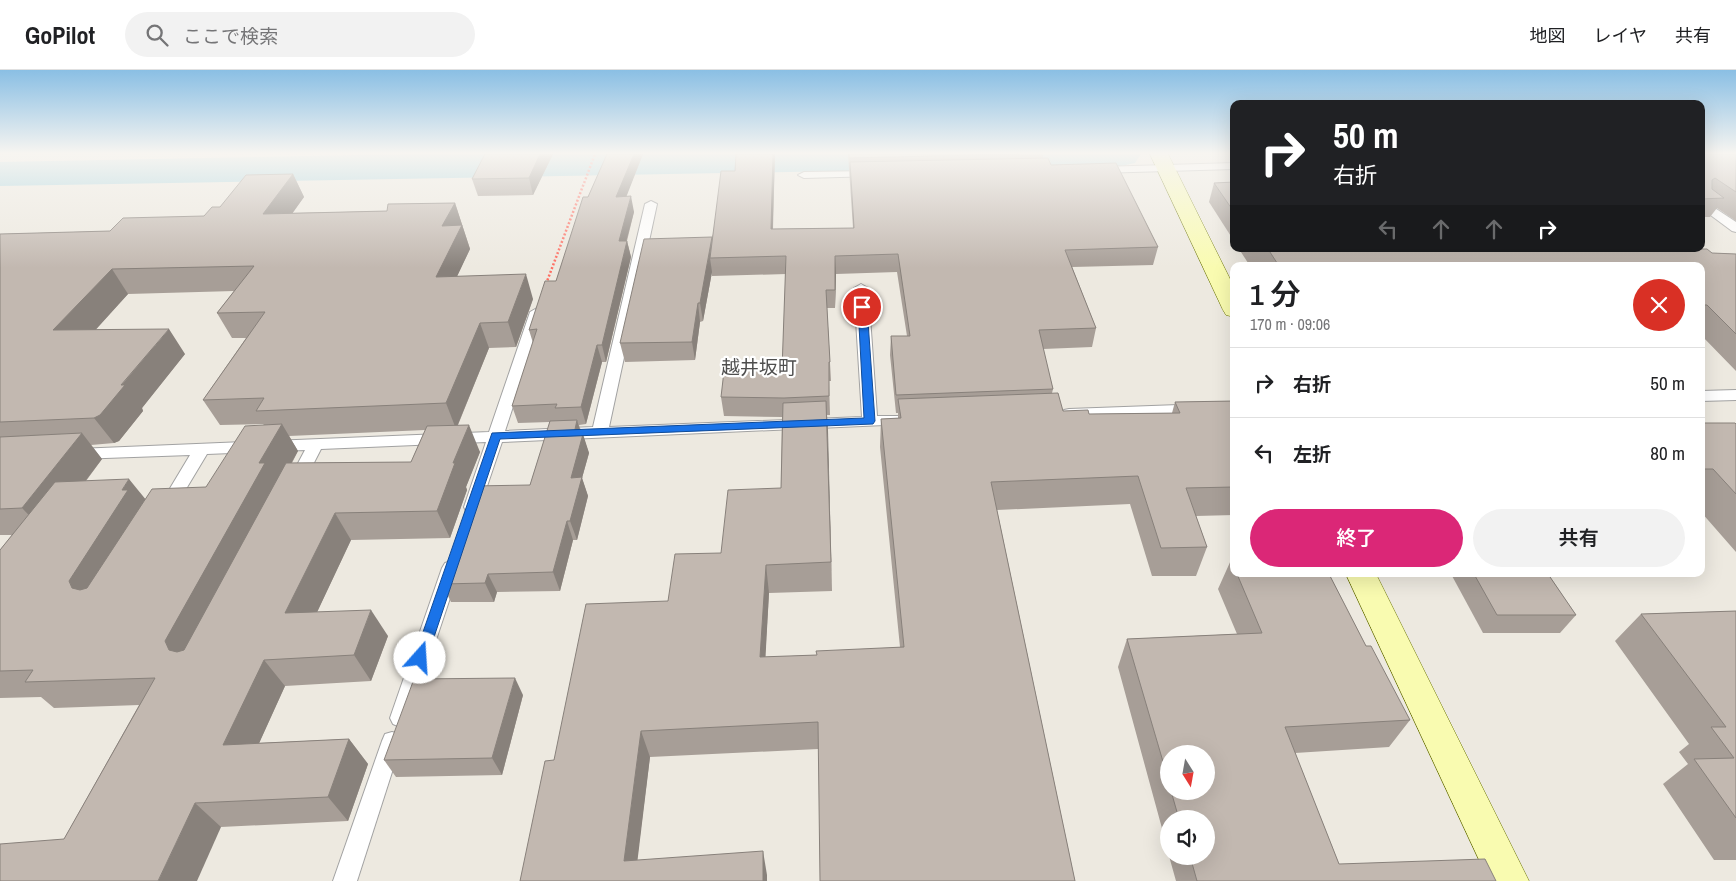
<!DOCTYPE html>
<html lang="ja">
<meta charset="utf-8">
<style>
:root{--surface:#fff;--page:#f2f2f2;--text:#202124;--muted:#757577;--line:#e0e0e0;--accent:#db2777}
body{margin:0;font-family:"Archivo Narrow","Noto Sans JP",sans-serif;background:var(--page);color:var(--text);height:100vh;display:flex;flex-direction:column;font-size:19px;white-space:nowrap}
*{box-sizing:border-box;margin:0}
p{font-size:16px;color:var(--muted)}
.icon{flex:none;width:28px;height:28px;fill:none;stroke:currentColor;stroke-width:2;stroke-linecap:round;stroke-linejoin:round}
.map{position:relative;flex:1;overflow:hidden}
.drawer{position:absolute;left:1230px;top:192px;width:475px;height:315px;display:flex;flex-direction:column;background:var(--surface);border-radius:10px;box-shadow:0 5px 20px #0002}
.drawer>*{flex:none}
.top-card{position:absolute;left:1230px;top:30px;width:475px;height:152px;border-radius:10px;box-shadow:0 5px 20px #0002;background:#202124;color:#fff;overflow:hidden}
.needle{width:32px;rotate:169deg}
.fabs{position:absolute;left:1160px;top:675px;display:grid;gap:10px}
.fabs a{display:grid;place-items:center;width:55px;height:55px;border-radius:50%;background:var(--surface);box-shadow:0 5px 20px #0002;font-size:25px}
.pin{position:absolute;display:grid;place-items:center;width:42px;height:42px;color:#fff;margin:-21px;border:2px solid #fff;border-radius:50%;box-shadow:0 1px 5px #0007}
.me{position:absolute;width:55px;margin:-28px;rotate:19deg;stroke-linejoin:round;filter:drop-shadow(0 0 4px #0008)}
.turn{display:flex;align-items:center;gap:18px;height:105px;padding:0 20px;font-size:22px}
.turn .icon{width:65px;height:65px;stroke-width:2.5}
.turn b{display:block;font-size:35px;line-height:42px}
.lanes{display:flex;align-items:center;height:48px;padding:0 20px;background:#0003;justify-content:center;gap:25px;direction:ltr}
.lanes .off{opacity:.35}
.round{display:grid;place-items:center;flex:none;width:52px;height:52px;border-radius:26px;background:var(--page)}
.summary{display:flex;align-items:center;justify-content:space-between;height:85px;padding:0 20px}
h1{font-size:30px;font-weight:600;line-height:38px}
.button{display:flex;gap:10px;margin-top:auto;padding:10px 20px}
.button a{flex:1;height:58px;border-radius:30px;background:var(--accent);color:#fff;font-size:20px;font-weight:600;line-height:58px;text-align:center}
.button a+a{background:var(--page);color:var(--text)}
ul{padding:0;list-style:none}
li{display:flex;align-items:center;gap:15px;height:70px;padding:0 20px;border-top:1px solid var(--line)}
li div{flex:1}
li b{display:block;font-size:19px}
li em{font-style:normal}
header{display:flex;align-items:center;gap:30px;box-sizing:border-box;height:70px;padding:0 25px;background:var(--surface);border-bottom:1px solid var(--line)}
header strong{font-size:24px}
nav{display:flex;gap:28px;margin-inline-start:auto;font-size:18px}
.search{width:350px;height:45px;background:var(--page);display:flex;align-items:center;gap:12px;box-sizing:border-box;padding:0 18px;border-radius:28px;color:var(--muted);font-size:19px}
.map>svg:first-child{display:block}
</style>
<header>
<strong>GoPilot</strong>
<div class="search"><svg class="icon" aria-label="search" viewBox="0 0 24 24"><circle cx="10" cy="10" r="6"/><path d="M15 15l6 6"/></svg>ここで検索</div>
<nav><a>地図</a><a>レイヤ</a><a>共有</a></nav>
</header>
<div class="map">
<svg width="1736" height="811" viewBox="0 0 1736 811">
<rect width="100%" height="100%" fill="#ede9e0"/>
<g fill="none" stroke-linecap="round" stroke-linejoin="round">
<polygon fill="#9ed0dd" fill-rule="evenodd" points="409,84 1141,84 1135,93 1121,96 0,116 0,92"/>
<defs>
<g id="lane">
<polygon points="1234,93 1234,99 1099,103 1094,100 1099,97"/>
<polygon points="872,101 878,104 876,106 804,108 798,105 804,102"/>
<polygon points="1701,129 1736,152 1736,162 1732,161 1701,138"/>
<polygon points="651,131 657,134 609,357 862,347 854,218 861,214 868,218 877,346 907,346 910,350 907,354 502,372 480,437 478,441 472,443 466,441 464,437 486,372 321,379 302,416 296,418 290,416 288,412 305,380 207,384 174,439 168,441 162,439 160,435 190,385 77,389 71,388 69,384 71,380 77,379 489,362 530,242 537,238 544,242 505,361 593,357 645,134"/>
<polygon points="1736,320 1736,330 1701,331 1701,321"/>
<polygon points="1234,333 1234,343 1069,349 1064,348 1061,344 1064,340 1069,339"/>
<polygon points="451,491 457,493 460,498 410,648 407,654 400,657 393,654 390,648 442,498 445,493"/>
<polygon points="392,662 399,664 402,671 357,811 333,811 382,671 385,664"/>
</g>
<g id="secondary">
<polygon points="1150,84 1168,84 1234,217 1234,247 1226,245 1223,240"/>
<polygon points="1346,504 1376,504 1529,811 1489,811"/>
</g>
</defs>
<use href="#lane" stroke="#a2a2a2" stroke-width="2"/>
<use href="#secondary" stroke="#6a7301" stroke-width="1"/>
<polyline stroke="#fe6d61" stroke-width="2.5" stroke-dasharray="2 2" stroke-linecap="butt" points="546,214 595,84"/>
<use href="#lane" fill="#fff" fill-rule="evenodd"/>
<use href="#secondary" fill="#f9fbb0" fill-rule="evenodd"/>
</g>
<g fill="#a79e97" fill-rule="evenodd">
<polygon points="485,84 553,84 533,125 478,126 472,109"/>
<polygon points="607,84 643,84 626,126 634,142 627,171 631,187 606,292 602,292 586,354 579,355 589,383 582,408 588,426 577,470 573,470 560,521 497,522 494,532 451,532 442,514 464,453 463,449 530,415 550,352 518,353 512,336 533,273 529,260 556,211 588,127"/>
<path d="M736,84H775L773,159L853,158L848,84H1043V88L1051,95L1158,177L1153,195L1072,197L1096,258L1092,277L1043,279L1053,319L1052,323L1063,341L1089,344L1172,343L1175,332L1234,331V445L1196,446L1207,477L1196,506H1152L1130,434L997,440L1075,811L818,679L650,687L637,790L767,805L520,811L554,690L668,531L721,483L781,418L782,347L724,346L721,327L782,300L786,204L712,206V202L703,251L700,252L695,290L625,292L620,273L712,167L735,101ZM897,202L907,266H891L890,285L896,343H898V348L881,349L880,377L900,577L817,585L765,587L769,523L832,521L827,345H830L829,311H831L827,238H835L836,204Z"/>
<polygon points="1701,84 1736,84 1736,151 1717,138 1710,147 1701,147"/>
<path d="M293,104L304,127L292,143L387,141L455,133L470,179L457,206L533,229L516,277L489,278L458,355L480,382L466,417L467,420L450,468L351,470L317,542L388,566L371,611L285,616L259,673L349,669L368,694L348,751L221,757L64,769L139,635L54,638L41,627L0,628V480L12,465H0V164L110,161L204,146L220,137ZM234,221L217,243L232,268H246L203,330L220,355L263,354L264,355L206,417L145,429L86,411L102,389L91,375L114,373L119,371L143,341L142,338L185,284L95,260L128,224ZM425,360L411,392L292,393L298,381L289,366Z"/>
<polygon points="1234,112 1234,171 1209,132 1214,113"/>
<polygon points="1239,179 1701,179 1712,183 1736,184 1736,301 1701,265 1701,196 1250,196"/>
<polygon points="1701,353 1736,354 1736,482 1701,442"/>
<path d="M1234,489V504H1329L1366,576L1410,650L1389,677L1295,683L1339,794L1496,811H1176L1169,786H1206V749H1169V784L1118,597L1127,569L1237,564L1218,519L1231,490ZM1169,684L1206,721H1169Z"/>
<polygon points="1451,504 1548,504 1576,545 1560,563 1483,563"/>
<polygon points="1736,541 1736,790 1714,790 1663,714 1688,694 1679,682 1689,674 1615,571 1641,544"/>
<polygon points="523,625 502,705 396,707 384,690"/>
</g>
<g fill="#88817b">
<polygon points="540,84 553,84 533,125 529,108"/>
<polygon points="634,84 643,84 620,143 616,127"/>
<polygon points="773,84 775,84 772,177 771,159"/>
<polygon points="293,104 304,127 275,168 263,144"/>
<polygon points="631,126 634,142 622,187 619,171"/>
<polygon points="455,133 470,179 445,232 436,207 442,156"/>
<polygon points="712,167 710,188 712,202 703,251 700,233"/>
<polygon points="627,171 631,187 606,292 602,275"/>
<polygon points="835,186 836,204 835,238"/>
<polygon points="112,199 128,224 72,286 53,260"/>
<polygon points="526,204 533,229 516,277 508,252"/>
<polygon points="698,233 700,252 695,290 692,272"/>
<polygon points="480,253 489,278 456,359 446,333"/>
<polygon points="169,259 185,284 142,338 143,341 119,371 114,373 94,348"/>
<polygon points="597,275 602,292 586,354 581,337"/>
<polygon points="826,331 828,360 832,521 831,492"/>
<polygon points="577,350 582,367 583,364 589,383 582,408 588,426 577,470 570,451 571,408 574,364"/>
<polygon points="282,354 298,381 279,415 188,597 169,580 165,571 259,393"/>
<polygon points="469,355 480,382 466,417 467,420 450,468 437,441 453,393"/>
<polygon points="82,363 102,389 46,463 22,438"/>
<polygon points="129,409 151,436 97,545 72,518 69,511 122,420"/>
<polygon points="335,443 351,470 304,570 285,543"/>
<polygon points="567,451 573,470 560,521 553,502"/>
<polygon points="766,495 769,523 764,614 760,587"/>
<polygon points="488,504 497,522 494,532 485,513"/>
<polygon points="371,540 388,566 371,611 354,585"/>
<polygon points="264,590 285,616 247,700 223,675"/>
<polygon points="515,608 523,625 502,705 492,688"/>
<polygon points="641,661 650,687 635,811 624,791"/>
<polygon points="349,669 368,694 348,751 328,727"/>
<polygon points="195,733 221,757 197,811 158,811"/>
<polygon points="763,781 767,805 767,811 763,811"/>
</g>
<g fill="#c2b8b0" stroke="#88817b">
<polygon points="485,84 540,84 529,108 472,109"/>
<polygon points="607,84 634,84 616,127 631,126 619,171 627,171 602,275 597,275 581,337 555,338 557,334 512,336 537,259 529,260 545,211 556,211 583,127 588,127"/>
<polygon points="736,84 773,84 771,159 854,158 850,92 1048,88 1051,95 1116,93 1158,177 1065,180 1096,258 1039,260 1053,319 896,325 891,266 910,266 898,184 835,186 835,220 826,220 830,292 829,292 829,326 784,328 721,327 724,301 782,300 786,186 710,188 721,101 735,101"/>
<polygon points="849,84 1019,84 849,88"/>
<polygon points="1701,84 1736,84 1736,122 1715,108 1712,110 1712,119 1724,128 1701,129"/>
<polygon points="293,104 263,144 387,141 388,134 455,133 442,156 462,155 436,207 526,204 508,252 480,253 446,333 256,341 264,328 203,330 265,242 217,243 254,196 112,199 53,260 169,259 121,315 125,315 100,345 94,348 0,352 0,164 110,161 123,148 204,146 212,137 220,137 246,105"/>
<polygon points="1234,112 1234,142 1214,113"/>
<polygon points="712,167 700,233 698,233 692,272 620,273 644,169"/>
<polygon points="1258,179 1707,179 1712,183 1736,184 1736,264 1707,235 1701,235 1701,196 1279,196 1268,179 1258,180"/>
<polygon points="1058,323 1063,341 1088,340 1089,344 1180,343 1175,332 1234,331 1234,417 1186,418 1207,477 1161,478 1138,406 991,412 1075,811 820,811 818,652 641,661 624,791 763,781 763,811 520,811 545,691 554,690 586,534 668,531 675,484 721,483 728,420 781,418 783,333 826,331 831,492 766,495 760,587 817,585 816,581 904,577 881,349 901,348 898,329"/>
<polygon points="577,350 574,364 583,364 571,408 582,407 570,451 567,451 553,502 488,504 485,513 442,514 466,449 463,449 474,416 530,415 550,351"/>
<polygon points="1701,353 1735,353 1736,354 1736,424 1713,399 1703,399 1701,397"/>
<polygon points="282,354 259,393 265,393 165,571 169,580 177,582 184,580 286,393 411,392 427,356 469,355 453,393 455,393 437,441 335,443 285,543 371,540 354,585 264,590 223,675 349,669 328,727 195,733 158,811 0,811 0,774 64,769 155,608 25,612 33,600 0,601 0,480 55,412 129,409 122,420 128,420 69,511 72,518 80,520 87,518 152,419 206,417 245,356"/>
<polygon points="82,363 22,438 0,439 0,367"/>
<polygon points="1234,489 1234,497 1231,490"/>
<polygon points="1237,504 1329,504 1366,576 1371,576 1410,650 1285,657 1339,794 1485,789 1496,811 1197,811 1190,786 1206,786 1206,749 1179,749 1171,721 1206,721 1206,684 1169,684 1169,712 1127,569 1262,563"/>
<polygon points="1474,504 1548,504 1576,545 1497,545"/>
<polygon points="1736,541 1736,748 1694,689 1734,688 1711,657 1726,657 1641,544"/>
<polygon points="515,608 492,688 384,690 414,609"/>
</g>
<linearGradient id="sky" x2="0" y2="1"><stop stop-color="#8abfe4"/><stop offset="0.42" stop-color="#f7f5f1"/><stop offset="1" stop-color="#f7f5f1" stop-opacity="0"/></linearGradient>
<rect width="1736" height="198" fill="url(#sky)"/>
<polygon fill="#1a73e8" stroke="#114b97" points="862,234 867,237 875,351 873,354 500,369 427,588 425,593 420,594 416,593 414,588 492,363 864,348 858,237"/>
<g text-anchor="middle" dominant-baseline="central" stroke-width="4.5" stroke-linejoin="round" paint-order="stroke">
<g font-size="19" fill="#4e4e4e" stroke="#fff">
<text x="759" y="297">越井坂町</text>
</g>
</g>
</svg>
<div class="fabs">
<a><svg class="needle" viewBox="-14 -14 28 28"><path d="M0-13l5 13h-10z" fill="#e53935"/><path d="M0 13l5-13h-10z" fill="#757577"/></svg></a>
<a><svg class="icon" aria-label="sound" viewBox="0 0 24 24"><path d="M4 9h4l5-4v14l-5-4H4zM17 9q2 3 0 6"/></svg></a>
</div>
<div class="pin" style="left:862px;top:237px;background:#d93025"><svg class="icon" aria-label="arrive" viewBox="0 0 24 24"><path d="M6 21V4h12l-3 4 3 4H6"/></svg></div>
<svg class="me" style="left:420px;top:588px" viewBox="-20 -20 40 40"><circle r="19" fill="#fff"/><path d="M0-13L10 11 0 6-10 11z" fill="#1a73e8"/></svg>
<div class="top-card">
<div class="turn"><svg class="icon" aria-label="right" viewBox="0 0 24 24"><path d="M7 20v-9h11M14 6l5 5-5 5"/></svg><div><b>50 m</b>右折</div></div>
<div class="lanes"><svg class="icon off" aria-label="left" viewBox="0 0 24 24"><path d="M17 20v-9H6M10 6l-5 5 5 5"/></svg><svg class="icon off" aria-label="ahead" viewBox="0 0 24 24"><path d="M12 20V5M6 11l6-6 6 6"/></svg><svg class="icon off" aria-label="ahead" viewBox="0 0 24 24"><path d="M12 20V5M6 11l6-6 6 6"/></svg><svg class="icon" aria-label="right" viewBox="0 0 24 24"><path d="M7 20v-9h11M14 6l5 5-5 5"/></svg></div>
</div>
<section class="drawer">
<div class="summary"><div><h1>1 分</h1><p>170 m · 09:06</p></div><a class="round" style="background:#d93025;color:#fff"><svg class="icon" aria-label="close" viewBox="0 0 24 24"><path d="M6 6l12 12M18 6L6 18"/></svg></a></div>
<ul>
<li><svg class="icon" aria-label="right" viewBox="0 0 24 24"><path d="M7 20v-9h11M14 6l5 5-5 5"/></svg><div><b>右折</b></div><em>50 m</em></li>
<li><svg class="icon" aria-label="left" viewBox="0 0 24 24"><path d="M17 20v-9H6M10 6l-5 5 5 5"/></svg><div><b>左折</b></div><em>80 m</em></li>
</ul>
<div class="button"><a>終了</a><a>共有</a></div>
</section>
</div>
